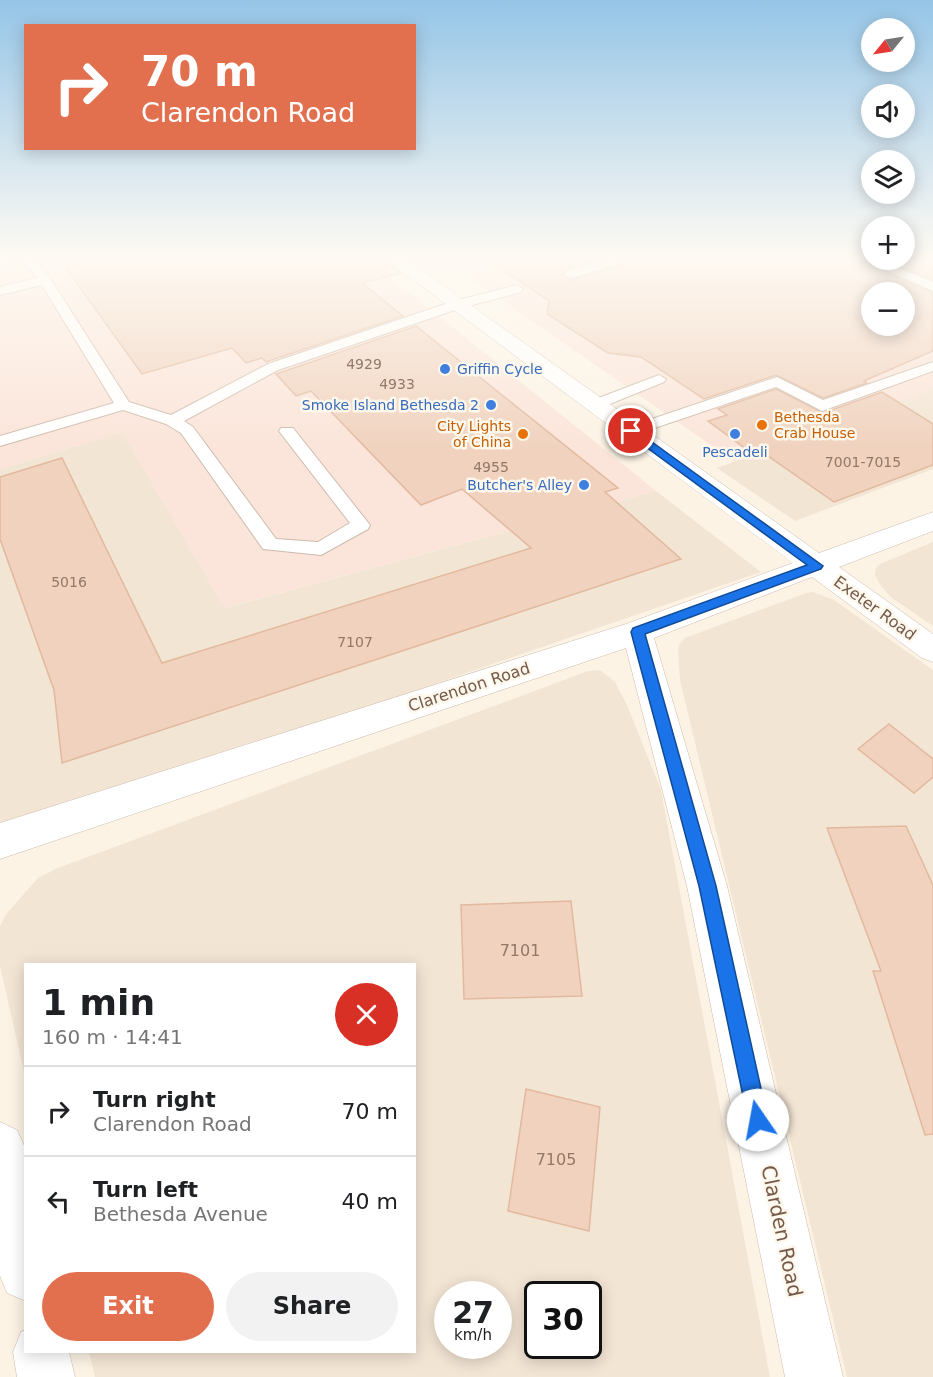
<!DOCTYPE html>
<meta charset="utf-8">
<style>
:root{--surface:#fff;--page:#f2f2f2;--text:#202124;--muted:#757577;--line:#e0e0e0;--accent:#e2704e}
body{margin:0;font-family:"DejaVu Sans",sans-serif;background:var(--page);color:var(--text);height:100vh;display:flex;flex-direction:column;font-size:22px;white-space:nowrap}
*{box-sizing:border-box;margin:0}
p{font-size:20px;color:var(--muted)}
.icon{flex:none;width:33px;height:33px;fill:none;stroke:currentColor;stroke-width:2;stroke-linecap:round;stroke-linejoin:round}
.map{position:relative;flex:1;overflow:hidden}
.side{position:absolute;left:24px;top:963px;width:392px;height:390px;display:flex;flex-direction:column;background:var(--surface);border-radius:0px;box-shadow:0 3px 15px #0003}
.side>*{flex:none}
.guide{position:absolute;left:24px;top:24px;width:392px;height:126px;border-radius:0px;box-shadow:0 3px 15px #0003;background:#e2704e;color:#fff;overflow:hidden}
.needle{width:39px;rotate:240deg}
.fabs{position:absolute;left:861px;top:18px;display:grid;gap:12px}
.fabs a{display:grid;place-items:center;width:54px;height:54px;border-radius:50%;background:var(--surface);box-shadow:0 3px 15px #0003;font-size:30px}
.speed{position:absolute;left:434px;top:1281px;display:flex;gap:12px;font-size:30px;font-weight:700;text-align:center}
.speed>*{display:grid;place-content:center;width:78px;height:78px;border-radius:50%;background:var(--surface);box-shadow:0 3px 15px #0003;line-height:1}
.speed small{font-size:15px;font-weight:400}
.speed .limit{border:3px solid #111;border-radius:9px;background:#fff;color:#111}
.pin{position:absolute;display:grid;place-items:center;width:51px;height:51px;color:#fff;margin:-26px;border:3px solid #fff;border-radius:50%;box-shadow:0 2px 6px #0007}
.me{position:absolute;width:66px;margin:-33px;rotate:348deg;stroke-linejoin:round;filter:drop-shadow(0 0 4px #0008)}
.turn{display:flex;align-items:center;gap:21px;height:126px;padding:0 18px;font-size:27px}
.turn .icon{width:78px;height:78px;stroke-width:2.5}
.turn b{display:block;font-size:42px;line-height:51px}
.round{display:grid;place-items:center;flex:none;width:63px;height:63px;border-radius:32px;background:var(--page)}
.head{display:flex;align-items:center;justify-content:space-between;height:102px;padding:0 18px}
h1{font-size:36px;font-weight:800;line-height:45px}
.action{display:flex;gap:12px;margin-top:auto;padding:12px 18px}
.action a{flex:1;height:69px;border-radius:36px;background:var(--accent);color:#fff;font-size:24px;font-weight:800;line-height:69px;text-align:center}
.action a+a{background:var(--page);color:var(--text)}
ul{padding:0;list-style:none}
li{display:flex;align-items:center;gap:18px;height:90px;padding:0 18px;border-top:2px solid var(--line)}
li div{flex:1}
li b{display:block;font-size:22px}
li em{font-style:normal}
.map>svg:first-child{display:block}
</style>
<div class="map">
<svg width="933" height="1377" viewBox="0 0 933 1377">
<rect width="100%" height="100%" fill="#fcf3e5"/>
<g fill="#f3e5d4" fill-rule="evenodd">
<polygon points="933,388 933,469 795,521 717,468"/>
<polygon points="122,432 225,608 656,491 761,572 0,833 0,469"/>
<polygon points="933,542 933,626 892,598 881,586 875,575 876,568 880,564"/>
<polygon points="813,592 834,600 933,670 933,1377 847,1377 680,680 678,653 679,645 685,638 806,593"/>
<path d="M600,670L615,682L627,705L661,790L770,1377H95L89,1352H414V964H26L25,1076L0,966V926L7,913L38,878L58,868L588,671ZM447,1294H498V1346H447ZM537,1294H588V1346H537Z"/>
</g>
<g fill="#fbe4d9" fill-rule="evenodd">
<polygon points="68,257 365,257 656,491 224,608 122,432 0,469 0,273"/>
<path d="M871,257L872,260H896L933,275V388L734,461L441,258ZM872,292H904V326H872Z"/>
</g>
<g fill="#f0d2be" stroke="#e2b99e" stroke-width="1.5" fill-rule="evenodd">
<polygon points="107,258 381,258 401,273 362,283 403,316 266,362 262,358 246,363 232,348 142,374 65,267"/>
<path d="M485,258H604L565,269L562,274L571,280L627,264L630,258H854L933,293V351L864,381L867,383L823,398L776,375L704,399L641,357L608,353L547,314L549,301ZM872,292H904V326H872Z"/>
<polygon points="904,258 933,258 933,280 883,260 904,260"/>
<polygon points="416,326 618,488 605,492 681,559 62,763 54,690 0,539 0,477 62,458 162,663 531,548 462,489 421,505 311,391 296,396 276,374"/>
<polygon points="776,389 823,413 882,392 933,424 933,465 834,502 758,449 750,452 708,421 727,415 718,409"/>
<polygon points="889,724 933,759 933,777 914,793 858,749"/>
<polygon points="906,826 933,885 933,1134 925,1135 873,971 881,971 827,828"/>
<polygon points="571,901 582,996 464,999 461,905"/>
<polygon points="526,1089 600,1107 589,1231 508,1211"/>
</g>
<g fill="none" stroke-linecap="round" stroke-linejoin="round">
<defs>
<g id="lane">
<polygon points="20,257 33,257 51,280 129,402 171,415 268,364 451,302 517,285 523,289 521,292 461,308 278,370 184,421 193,427 276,539 318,542 350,523 279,431 281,428 293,428 370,525 368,529 321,555 263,549 181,433 166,424 123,410 0,446 0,436 114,403 42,285 0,295 0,287 37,278"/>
<polygon points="614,257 628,259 626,262 570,278 564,274 566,271"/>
<polygon points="856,257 878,260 933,282 933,291"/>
<polygon points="933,362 933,371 822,411 776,387 637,434 625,434 623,431 625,428 777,377 823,400"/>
<polygon points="659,375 666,379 664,382 600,408 594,410 586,405 588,402"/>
</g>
<g id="street">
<polygon points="383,257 403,257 819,553 933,512 933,531 839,567 933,634 933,662 922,658 812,577 654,638 727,886 843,1377 785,1377 687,886 626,648 0,859 0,823 626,624 793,563"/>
<polygon points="0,1122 17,1130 26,1150 26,1301 7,1293 0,1276"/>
<polygon points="26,1330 26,1352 69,1352 75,1377 17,1377 13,1352 21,1332"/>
</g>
<polygon id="secondary" points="0,257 21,257 19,261 0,265"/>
</defs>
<use href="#lane" stroke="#cdbbac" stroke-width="2"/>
<use href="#street" stroke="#cdbbac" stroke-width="1"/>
<use href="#secondary" stroke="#d2bdac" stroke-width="1"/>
<use href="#lane" fill="#fff" fill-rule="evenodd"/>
<use href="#street" fill="#fff" fill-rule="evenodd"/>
<use href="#secondary" fill="#fff" fill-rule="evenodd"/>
</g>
<linearGradient id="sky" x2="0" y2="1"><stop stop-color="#95c5e7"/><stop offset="0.57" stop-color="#fefaf3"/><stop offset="1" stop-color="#fefaf3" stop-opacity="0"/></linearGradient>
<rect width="933" height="450" fill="url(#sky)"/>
<polygon fill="#1a73e8" stroke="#114b97" stroke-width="1.5" points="627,429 634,429 823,566 821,569 645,634 716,886 768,1120 765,1127 758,1130 751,1127 748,1120 699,886 631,632 633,628 807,565 627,433"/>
<g fill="#3f7fe0" stroke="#fef7eb" stroke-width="2">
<circle cx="445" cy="369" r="6"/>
<circle cx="491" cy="405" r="6"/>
<circle cx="735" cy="434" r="6"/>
<circle cx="584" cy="485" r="6"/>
</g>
<g fill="#e8710a" stroke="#fef7eb" stroke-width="2">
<circle cx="762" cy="425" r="6"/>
<circle cx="523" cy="434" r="6"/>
</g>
<g text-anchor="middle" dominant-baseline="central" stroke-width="5" stroke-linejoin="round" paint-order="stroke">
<g font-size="14" fill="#937868">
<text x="364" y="364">4929</text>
<text x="397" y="384">4933</text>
<text x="863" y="462">7001-7015</text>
<text x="491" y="467">4955</text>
<text x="69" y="582">5016</text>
<text x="355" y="642">7107</text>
</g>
<g font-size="14" fill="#366cbe" stroke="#fef7eb" text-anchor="end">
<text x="457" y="369" text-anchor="start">Griffin Cycle</text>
<text x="479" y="405">Smoke Island Bethesda 2</text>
<text x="735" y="452" text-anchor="middle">Pescadeli</text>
<text x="572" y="485">Butcher's Alley</text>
</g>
<g font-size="14" fill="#c56008" stroke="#fef7eb" text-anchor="start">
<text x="774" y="417">Bethesda<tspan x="774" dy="16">Crab House</tspan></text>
<text x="511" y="426" text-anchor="end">City Lights<tspan x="511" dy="16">of China</tspan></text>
</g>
<g font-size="16" fill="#745a4b" stroke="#fef7eb">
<text transform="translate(875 608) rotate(36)">Exeter Road</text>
<text transform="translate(469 687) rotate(-18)">Clarendon Road</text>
</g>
<g font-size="16" fill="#937868">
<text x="520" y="950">7101</text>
<text x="556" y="1159">7105</text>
</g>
<g font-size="20" fill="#745a4b" stroke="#fef7eb">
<text transform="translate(782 1231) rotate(78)">Clarden Road</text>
</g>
</g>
</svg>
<div class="fabs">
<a><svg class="needle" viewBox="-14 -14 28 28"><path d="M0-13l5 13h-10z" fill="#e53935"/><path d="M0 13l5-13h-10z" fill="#757577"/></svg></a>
<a><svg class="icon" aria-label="sound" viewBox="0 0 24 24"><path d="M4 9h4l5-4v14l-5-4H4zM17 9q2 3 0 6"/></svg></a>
<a><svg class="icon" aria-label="layers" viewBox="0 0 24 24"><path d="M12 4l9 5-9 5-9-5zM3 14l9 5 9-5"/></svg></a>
<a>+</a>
<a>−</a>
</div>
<div class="speed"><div>27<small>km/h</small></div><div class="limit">30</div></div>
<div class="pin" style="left:631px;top:431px;background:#d93025"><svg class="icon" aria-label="arrive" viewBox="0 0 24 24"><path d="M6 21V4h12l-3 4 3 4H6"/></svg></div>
<svg class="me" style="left:758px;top:1120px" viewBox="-20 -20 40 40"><circle r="19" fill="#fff"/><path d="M0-13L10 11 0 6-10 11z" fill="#1a73e8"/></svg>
<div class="guide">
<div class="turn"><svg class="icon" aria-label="right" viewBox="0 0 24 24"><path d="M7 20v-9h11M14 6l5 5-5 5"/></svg><div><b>70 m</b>Clarendon Road</div></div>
</div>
<section class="side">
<div class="head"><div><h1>1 min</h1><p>160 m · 14:41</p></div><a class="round" style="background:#d93025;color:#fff"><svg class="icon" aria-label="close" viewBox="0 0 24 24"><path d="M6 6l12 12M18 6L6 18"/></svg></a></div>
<ul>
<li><svg class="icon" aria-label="right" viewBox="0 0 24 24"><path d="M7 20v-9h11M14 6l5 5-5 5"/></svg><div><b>Turn right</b><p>Clarendon Road</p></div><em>70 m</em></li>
<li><svg class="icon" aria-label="left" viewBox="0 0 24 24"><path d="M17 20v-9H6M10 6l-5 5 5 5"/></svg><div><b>Turn left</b><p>Bethesda Avenue</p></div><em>40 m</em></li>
</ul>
<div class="action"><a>Exit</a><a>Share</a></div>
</section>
</div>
